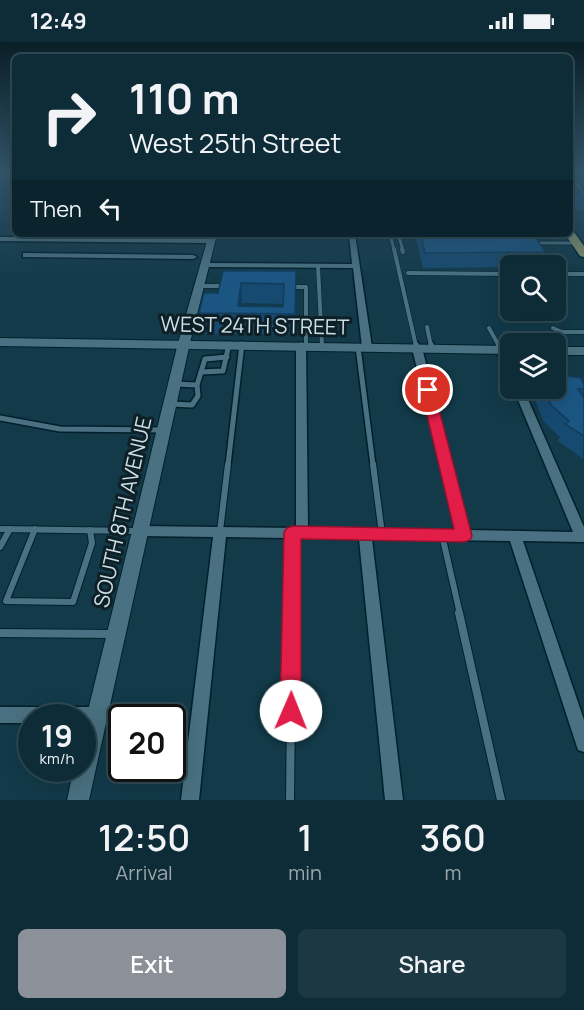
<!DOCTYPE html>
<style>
:root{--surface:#0e2c37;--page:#1c3842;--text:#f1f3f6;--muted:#9ba7ad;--line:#2e4852;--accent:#8c9099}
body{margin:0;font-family:Manrope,sans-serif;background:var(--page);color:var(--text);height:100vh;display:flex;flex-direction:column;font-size:22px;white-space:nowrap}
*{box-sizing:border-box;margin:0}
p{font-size:20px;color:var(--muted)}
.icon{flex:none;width:33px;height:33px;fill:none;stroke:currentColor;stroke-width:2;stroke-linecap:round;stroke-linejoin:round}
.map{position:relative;height:758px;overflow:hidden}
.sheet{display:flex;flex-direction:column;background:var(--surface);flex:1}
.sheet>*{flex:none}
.banner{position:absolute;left:12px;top:12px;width:561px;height:183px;border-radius:9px;box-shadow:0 6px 24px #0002,0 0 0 2px var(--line);background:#0e2c37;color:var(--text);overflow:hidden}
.fabs{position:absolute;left:500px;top:213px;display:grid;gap:12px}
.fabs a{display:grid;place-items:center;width:66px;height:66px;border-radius:9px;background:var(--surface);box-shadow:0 6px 24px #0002,0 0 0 2px var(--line);font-size:30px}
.speed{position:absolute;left:18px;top:662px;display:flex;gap:12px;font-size:30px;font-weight:700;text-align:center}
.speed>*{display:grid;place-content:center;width:78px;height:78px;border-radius:50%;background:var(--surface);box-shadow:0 6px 24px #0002,0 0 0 2px var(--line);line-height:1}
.speed small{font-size:15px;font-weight:400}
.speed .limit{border:3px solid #111;border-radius:9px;background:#fff;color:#111}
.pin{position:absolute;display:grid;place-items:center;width:51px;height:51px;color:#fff;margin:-26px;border:3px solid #fff;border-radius:50%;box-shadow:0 2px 6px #0007}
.me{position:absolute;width:66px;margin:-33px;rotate:1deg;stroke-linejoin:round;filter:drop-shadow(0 0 4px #0008)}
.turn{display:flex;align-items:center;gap:21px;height:126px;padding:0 18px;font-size:27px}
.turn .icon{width:78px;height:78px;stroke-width:2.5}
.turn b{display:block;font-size:42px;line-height:51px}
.then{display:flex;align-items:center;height:57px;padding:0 18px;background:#0003;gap:12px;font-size:22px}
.eta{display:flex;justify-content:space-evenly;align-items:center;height:102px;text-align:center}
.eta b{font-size:36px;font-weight:600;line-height:42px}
.cta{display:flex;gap:12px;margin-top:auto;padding:12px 18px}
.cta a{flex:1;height:69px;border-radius:9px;background:var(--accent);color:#fff;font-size:24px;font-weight:600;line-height:69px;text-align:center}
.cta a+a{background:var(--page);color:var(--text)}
.status{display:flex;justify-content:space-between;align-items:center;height:42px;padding:0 30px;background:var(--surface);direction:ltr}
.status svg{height:16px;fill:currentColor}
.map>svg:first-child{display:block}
</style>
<div class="status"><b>12:49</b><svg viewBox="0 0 49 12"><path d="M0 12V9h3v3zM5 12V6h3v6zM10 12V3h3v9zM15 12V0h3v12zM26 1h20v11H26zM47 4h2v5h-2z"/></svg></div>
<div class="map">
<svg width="584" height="758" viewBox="0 0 584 758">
<rect width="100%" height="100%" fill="#123a49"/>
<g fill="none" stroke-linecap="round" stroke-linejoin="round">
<defs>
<g id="service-far4">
<polyline points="570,141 576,141 584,151"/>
<polyline points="570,158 584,157"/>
<polyline points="390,192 394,208"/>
<polyline points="398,192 403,208"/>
<polyline points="534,201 576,201"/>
</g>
<g id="service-far3">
<polyline points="394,207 416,304"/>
<polyline points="402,207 403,210"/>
<polyline points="318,224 322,304"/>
<polyline points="408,231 510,232"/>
<polyline points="555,232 584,232"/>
<polyline points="199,244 224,244"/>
<polyline points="290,245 306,245 306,303"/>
<polyline points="427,285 431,304"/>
<polyline points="489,286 499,304"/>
<polyline points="553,286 562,290 584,290"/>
</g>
<g id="service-far2">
<polyline points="416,302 417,306"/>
<polyline points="431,302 432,306"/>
<polyline points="498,302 501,308"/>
<polyline points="358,305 373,423"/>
<polyline points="201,330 205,317 227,315"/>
<polyline points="175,342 197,343 201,330 223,329 229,302"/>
<polyline points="171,362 192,363 198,354 197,343"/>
<polyline points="0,376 60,387 163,388"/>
<polyline points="228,423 242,302"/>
</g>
<g id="service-far1">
<polyline points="373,422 382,492"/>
<polyline points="0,487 137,489"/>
<polyline points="35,487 6,559 73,560 92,501 90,488"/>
<polyline points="220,489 228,422"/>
<polyline points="442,493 460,572"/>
<polyline points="0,505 10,487"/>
<polyline points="292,572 293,490"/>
</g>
<g id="service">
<polyline points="459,571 501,758"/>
<polyline points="0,591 113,592"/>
<polyline points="290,758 292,571"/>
</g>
<g id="minor">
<rect x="570" y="131" width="14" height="4"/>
<polygon points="349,192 355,192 372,305 367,308 362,305 353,226 205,225 201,223 205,221 352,222"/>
<polygon points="0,195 211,197 215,199 211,201 0,199"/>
<polygon points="23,211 193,213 197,215 193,217 26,215 23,215"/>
<polygon points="301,300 306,303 308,486 456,488 412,306 417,303 422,306 469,488 573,490 513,346 523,346 584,485 584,500 523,499 584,678 584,710 578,708 576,702 510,499 372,497 403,758 385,758 359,497 226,495 199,758 181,758 213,495 142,494 138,493 136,489 138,485 142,484 296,486 296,303"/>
<polygon points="501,305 504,306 510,318 510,331 505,328 496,308"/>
<polygon points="0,665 98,665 104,667 106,673 104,679 98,681 82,681 82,675 32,675 32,681 0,681"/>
</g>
<polygon id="tertiary" points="209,192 217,192 190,301 89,758 67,758 74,726 82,726 82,693 178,301"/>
<g id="secondary">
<polygon points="0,296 510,304 510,312 0,304"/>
<rect x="555" y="305" width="29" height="8"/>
</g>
<polygon id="primary" points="570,189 574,190 584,204 584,215 580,214 565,192 570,192"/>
</defs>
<use href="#service-far4" stroke="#02202b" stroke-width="4.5"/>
<use href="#service-far3" stroke="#02202b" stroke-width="5"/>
<use href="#service-far2" stroke="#02202b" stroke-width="8"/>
<use href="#service-far1" stroke="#02202b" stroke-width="8"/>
<use href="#service" stroke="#02202b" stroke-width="10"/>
<use href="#minor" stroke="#02202b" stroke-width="3"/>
<use href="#tertiary" stroke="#02202b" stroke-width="2"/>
<use href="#secondary" stroke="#02202b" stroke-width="2"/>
<use href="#primary" stroke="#02202b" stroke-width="3"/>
<use href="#service-far4" stroke="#497181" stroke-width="3"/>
<use href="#service-far3" stroke="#497181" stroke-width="4"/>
<use href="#service-far2" stroke="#497181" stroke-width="5"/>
<use href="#service-far1" stroke="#497181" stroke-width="6"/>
<use href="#service" stroke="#497181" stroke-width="8"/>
<use href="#minor" fill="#497181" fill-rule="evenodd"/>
<use href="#tertiary" fill="#497181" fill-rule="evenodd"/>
<use href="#secondary" fill="#497181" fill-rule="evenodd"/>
<use href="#primary" fill="#818e6b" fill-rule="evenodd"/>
</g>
<g fill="#174a71" fill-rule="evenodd">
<polygon points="581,131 584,131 584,143 579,137"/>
<polygon points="584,149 584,168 578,168 573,162 577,150"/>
<polygon points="417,192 509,192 510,194 545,210 541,224 510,224 510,225 423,226 416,197"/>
<path d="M223,229H296L295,292H202L199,271L218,251ZM242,261L283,262V265L242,264Z"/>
<polygon points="555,235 568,255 566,259 555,259"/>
<polygon points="584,343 583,355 584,356 583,417 558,399 560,395 544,380 530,346 555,346"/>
</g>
<polygon fill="#133c5c" points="241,241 242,261 241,271 238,264"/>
<g fill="#1b5683" stroke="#133c5c" stroke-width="1.5" fill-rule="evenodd">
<polygon points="584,149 584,156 582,156 577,150"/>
<polygon points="421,192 509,192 510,194 535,194 545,210 425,211"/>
<path d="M223,229H296L295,272L199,271L204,251H218ZM241,241L284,242L283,265L238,264Z"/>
<polygon points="555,235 556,235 568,255 555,255"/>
<polygon points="555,332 581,336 584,343 584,347 578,347 584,356 584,394 565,382 569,379 551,363 544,346 555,346"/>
</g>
<linearGradient id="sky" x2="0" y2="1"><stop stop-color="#0a2028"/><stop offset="0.55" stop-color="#33556a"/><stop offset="1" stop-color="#33556a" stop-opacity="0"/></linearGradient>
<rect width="584" height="237" fill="url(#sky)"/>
<polygon fill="#e11d48" stroke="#92132f" stroke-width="1.5" points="428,344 434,348 472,494 470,498 464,500 301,497 301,669 298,676 291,679 283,676 280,669 284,490 287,486 293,484 454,487 421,348"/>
<g text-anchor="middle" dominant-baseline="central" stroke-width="6" stroke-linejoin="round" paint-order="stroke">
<g font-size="21" fill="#cadfe8" stroke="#0f1f26">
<text transform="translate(255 283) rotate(1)">WEST 24TH STREET</text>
<text transform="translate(122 470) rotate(-77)">SOUTH 8TH AVENUE</text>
</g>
</g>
</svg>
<div class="fabs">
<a><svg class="icon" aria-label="search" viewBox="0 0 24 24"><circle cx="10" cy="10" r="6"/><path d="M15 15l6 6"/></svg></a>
<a><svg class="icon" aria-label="layers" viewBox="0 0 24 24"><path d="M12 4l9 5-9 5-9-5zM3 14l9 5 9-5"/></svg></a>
</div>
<div class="speed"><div>19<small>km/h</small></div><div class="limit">20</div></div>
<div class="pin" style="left:428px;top:348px;background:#d93025"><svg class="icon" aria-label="arrive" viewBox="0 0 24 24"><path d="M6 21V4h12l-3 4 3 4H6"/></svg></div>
<svg class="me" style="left:291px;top:669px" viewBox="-20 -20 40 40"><circle r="19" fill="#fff"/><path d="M0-13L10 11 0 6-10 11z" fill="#e11d48"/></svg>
<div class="banner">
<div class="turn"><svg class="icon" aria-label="right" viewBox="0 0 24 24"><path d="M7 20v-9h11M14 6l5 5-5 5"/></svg><div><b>110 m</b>West 25th Street</div></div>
<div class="then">Then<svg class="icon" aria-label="left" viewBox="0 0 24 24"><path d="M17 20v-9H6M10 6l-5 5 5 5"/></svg></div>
</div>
</div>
<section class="sheet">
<div class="eta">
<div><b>12:50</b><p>Arrival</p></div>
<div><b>1</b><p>min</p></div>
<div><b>360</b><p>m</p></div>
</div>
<div class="cta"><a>Exit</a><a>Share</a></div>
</section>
